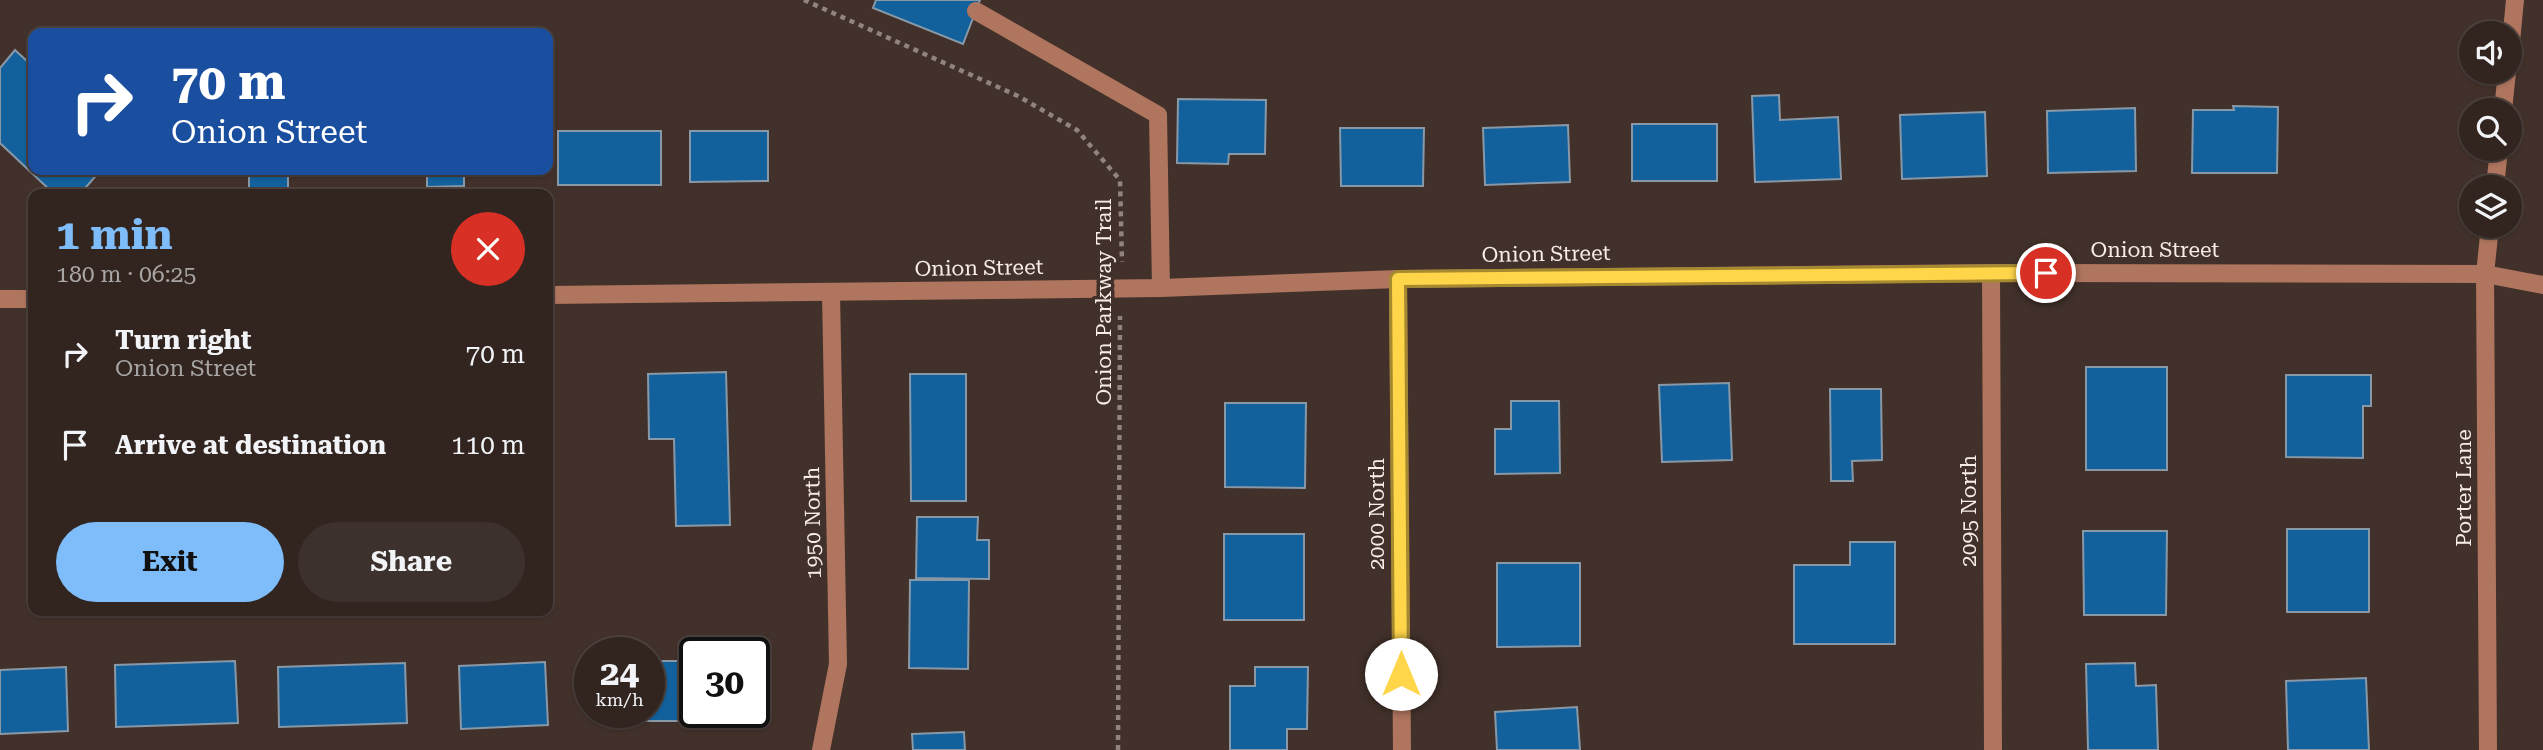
<!DOCTYPE html>
<meta charset="utf-8">
<style>
:root{--surface:#322520;--page:#3d312d;--text:#f1f3f6;--muted:#a8a5a5;--line:#4d423e;--accent:#7ebdf9}
body{margin:0;font-family:"Roboto Serif",serif;background:var(--page);color:var(--text);height:100vh;display:flex;flex-direction:column;font-size:26px;white-space:nowrap}
*{box-sizing:border-box;margin:0}
p{font-size:23px;color:var(--muted)}
.icon{flex:none;width:38px;height:38px;fill:none;stroke:currentColor;stroke-width:2;stroke-linecap:round;stroke-linejoin:round}
.map{position:relative;flex:1;overflow:hidden}
.sheet{position:absolute;left:28px;top:189px;width:525px;height:427px;display:flex;flex-direction:column;background:var(--surface);border-radius:14px;box-shadow:0 2px 5px #0004,0 0 0 2px var(--line)}
.sheet>*{flex:none}
.banner{position:absolute;left:28px;top:28px;width:525px;height:147px;border-radius:14px;box-shadow:0 2px 5px #0004,0 0 0 2px var(--line);background:#1a4fa0;color:#fff;overflow:hidden}
.buttons{position:absolute;left:2459px;top:21px;display:grid;gap:14px}
.buttons a{display:grid;place-items:center;width:63px;height:63px;border-radius:50%;background:var(--surface);box-shadow:0 2px 5px #0004,0 0 0 2px var(--line);font-size:35px}
.speed{position:absolute;left:574px;top:637px;display:flex;gap:14px;font-size:35px;font-weight:700;text-align:center}
.speed>*{display:grid;place-content:center;width:91px;height:91px;border-radius:50%;background:var(--surface);box-shadow:0 2px 5px #0004,0 0 0 2px var(--line);line-height:1}
.speed small{font-size:18px;font-weight:400}
.speed .limit{border:4px solid #111;border-radius:10px;background:#fff;color:#111}
.pin{position:absolute;display:grid;place-items:center;width:60px;height:60px;color:#fff;margin:-30px;border:4px solid #fff;border-radius:50%;box-shadow:0 2px 7px #0007}
.me{position:absolute;width:77px;margin:-38px;rotate:0deg;stroke-linejoin:round;filter:drop-shadow(0 0 5px #0008)}
.turn{display:flex;align-items:center;gap:24px;height:147px;padding:0 28px;font-size:32px}
.turn .icon{width:91px;height:91px;stroke-width:2.5}
.turn b{display:block;font-size:49px;line-height:60px}
.round{display:grid;place-items:center;flex:none;width:74px;height:74px;border-radius:37px;background:var(--page)}
.overview{display:flex;align-items:center;justify-content:space-between;height:119px;padding:0 28px}
h1{font-size:42px;font-weight:700;line-height:52px;color:var(--accent)}
.action{display:flex;gap:14px;margin-top:auto;padding:14px 28px}
.action a{flex:1;height:80px;border-radius:42px;background:var(--accent);color:#111;font-size:28px;font-weight:700;line-height:80px;text-align:center}
.action a+a{background:var(--page);color:var(--text)}
ul{padding:0;list-style:none}
li{display:flex;align-items:center;gap:21px;height:91px;padding:0 28px}
li div{flex:1}
li b{display:block;font-size:26px}
li em{font-style:normal}
.map>svg:first-child{display:block}
</style>
<div class="map">
<svg width="2543" height="750" viewBox="0 0 2543 750">
<rect width="100%" height="100%" fill="#42312a"/>
<g fill="#12619d" stroke="#8998a7" stroke-width="2">
<polygon points="876,0 980,0 963,44 873,8"/>
<polygon points="15,50 28,62 33,56 33,170 101,170 80,194 54,194 0,143 0,68"/>
<polygon points="1779,95 1780,120 1838,117 1841,179 1755,182 1752,96"/>
<polygon points="1178,99 1266,100 1265,154 1229,154 1228,164 1177,163"/>
<polygon points="2233,106 2278,107 2277,173 2192,173 2193,110 2234,110"/>
<polygon points="2135,108 2136,171 2048,173 2047,111"/>
<polygon points="1985,112 1987,176 1902,179 1900,115"/>
<rect x="1632" y="124" width="85" height="57"/>
<polygon points="1568,125 1570,182 1485,185 1483,128"/>
<polygon points="1340,128 1424,128 1423,186 1341,186"/>
<rect x="558" y="131" width="103" height="54"/>
<polygon points="690,131 768,131 768,181 690,182"/>
<polygon points="249,170 288,170 288,189 249,188"/>
<polygon points="427,170 464,170 464,186 427,187"/>
<rect x="2086" y="367" width="81" height="103"/>
<polygon points="726,372 730,525 676,526 674,439 649,439 648,374"/>
<polygon points="910,374 966,374 966,501 911,501"/>
<polygon points="2286,375 2371,375 2371,406 2363,406 2363,458 2286,457"/>
<polygon points="1729,383 1732,460 1662,462 1659,385"/>
<polygon points="1830,389 1881,389 1882,460 1852,461 1853,481 1831,481"/>
<polygon points="1511,401 1559,401 1560,473 1495,474 1495,429 1511,429"/>
<polygon points="1225,403 1306,403 1305,488 1225,487"/>
<polygon points="917,517 978,517 977,540 989,540 989,579 916,578"/>
<rect x="2287" y="529" width="82" height="83"/>
<polygon points="2083,531 2167,531 2166,615 2084,615"/>
<rect x="1224" y="534" width="80" height="86"/>
<polygon points="1850,542 1895,542 1895,644 1794,644 1794,565 1850,565"/>
<polygon points="1497,563 1580,563 1580,646 1497,647"/>
<polygon points="910,580 969,580 968,669 909,668"/>
<polygon points="235,661 238,723 116,727 115,665"/>
<polygon points="649,661 695,661 695,712 720,712 720,721 635,721 635,712 649,712"/>
<polygon points="545,662 548,725 461,729 459,666"/>
<polygon points="405,663 407,723 279,727 278,667"/>
<polygon points="2135,663 2136,686 2156,685 2158,750 2088,750 2086,664"/>
<polygon points="66,667 68,731 0,734 0,670"/>
<polygon points="1255,667 1308,667 1307,729 1287,729 1287,750 1230,750 1230,686 1255,686"/>
<polygon points="2366,678 2369,750 2288,750 2286,681"/>
<polygon points="1577,707 1580,750 1497,750 1495,712"/>
<polygon points="964,732 965,750 913,750 912,734"/>
</g>
<g fill="none" stroke-linecap="round" stroke-linejoin="round">
<g stroke="#92847d" stroke-width="4.5" stroke-dasharray="5 5" stroke-linecap="butt">
<polyline points="804,0 1018,96 1077,130 1120,180 1122,262"/>
<polyline points="1118,750 1120,316"/>
</g>
<g stroke="#af755e" stroke-width="18">
<polyline points="976,11 1158,115 1161,288"/>
<polyline points="2510,52 2515,0"/>
<polyline points="2503,110 2507,72"/>
<polyline points="2495,187 2499,149"/>
<polyline points="1991,273 1993,750"/>
<polyline points="1398,279 1402,750"/>
<polyline points="548,295 1161,288 1398,279 1991,273 2485,274 2543,285"/>
<polyline points="0,299 33,299"/>
<polyline points="821,750 838,664 831,293"/>
<polyline points="2488,750 2485,274 2490,226"/>
</g>
</g>
<g fill="none" stroke-linecap="round" stroke-linejoin="round">
<defs>
<polyline id="route" points="1401,674 1398,279 2046,273"/>
</defs>
<use href="#route" stroke="#a68a30" stroke-width="18"/>
<use href="#route" stroke="#ffd54a" stroke-width="12"/>
</g>
<g text-anchor="middle" dominant-baseline="central" stroke-width="7" stroke-linejoin="round" paint-order="stroke">
<g font-size="21" fill="#f7ece7" stroke="#42312a">
<text x="2155" y="250">Onion Street</text>
<text transform="translate(1546 254) rotate(-1)">Onion Street</text>
<text transform="translate(979 268) rotate(-1)">Onion Street</text>
<text transform="translate(1104 302) rotate(-90)">Onion Parkway Trail</text>
<text transform="translate(2464 488) rotate(-90)">Porter Lane</text>
<text transform="translate(1969 511) rotate(-90)">2095 North</text>
<text transform="translate(1377 514) rotate(-90)">2000 North</text>
<text transform="translate(813 523) rotate(-91)">1950 North</text>
</g>
</g>
</svg>
<div class="buttons">
<a><svg class="icon" aria-label="sound" viewBox="0 0 24 24"><path d="M4 9h4l5-4v14l-5-4H4zM17 9q2 3 0 6"/></svg></a>
<a><svg class="icon" aria-label="search" viewBox="0 0 24 24"><circle cx="10" cy="10" r="6"/><path d="M15 15l6 6"/></svg></a>
<a><svg class="icon" aria-label="layers" viewBox="0 0 24 24"><path d="M12 4l9 5-9 5-9-5zM3 14l9 5 9-5"/></svg></a>
</div>
<div class="speed"><div>24<small>km/h</small></div><div class="limit">30</div></div>
<div class="pin" style="left:2046px;top:273px;background:#d93025"><svg class="icon" aria-label="arrive" viewBox="0 0 24 24"><path d="M6 21V4h12l-3 4 3 4H6"/></svg></div>
<svg class="me" style="left:1401px;top:674px" viewBox="-20 -20 40 40"><circle r="19" fill="#fff"/><path d="M0-13L10 11 0 6-10 11z" fill="#ffd54a"/></svg>
<div class="banner">
<div class="turn"><svg class="icon" aria-label="right" viewBox="0 0 24 24"><path d="M7 20v-9h11M14 6l5 5-5 5"/></svg><div><b>70 m</b>Onion Street</div></div>
</div>
<section class="sheet">
<div class="overview"><div><h1>1 min</h1><p>180 m · 06:25</p></div><a class="round" style="background:#d93025;color:#fff"><svg class="icon" aria-label="close" viewBox="0 0 24 24"><path d="M6 6l12 12M18 6L6 18"/></svg></a></div>
<ul>
<li><svg class="icon" aria-label="right" viewBox="0 0 24 24"><path d="M7 20v-9h11M14 6l5 5-5 5"/></svg><div><b>Turn right</b><p>Onion Street</p></div><em>70 m</em></li>
<li><svg class="icon" aria-label="arrive" viewBox="0 0 24 24"><path d="M6 21V4h12l-3 4 3 4H6"/></svg><div><b>Arrive at destination</b></div><em>110 m</em></li>
</ul>
<div class="action"><a>Exit</a><a>Share</a></div>
</section>
</div>
